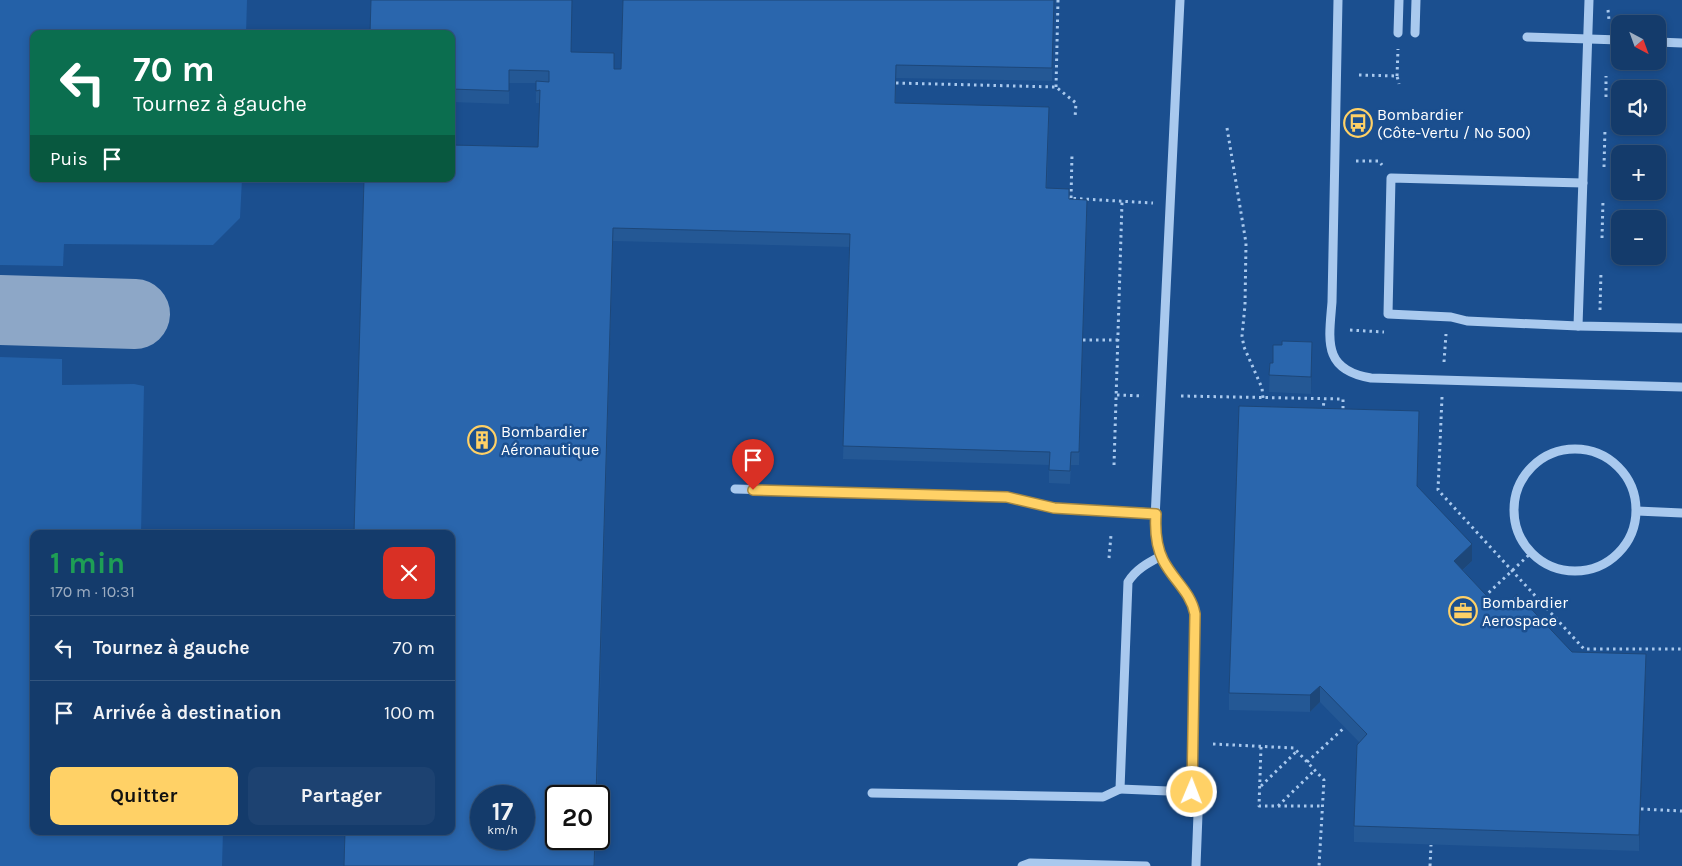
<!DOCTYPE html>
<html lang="fr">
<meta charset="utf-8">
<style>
:root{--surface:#143b6b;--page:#1d4271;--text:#f1f3f6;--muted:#9dadc1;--line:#33557e;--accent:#ffd166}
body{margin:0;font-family:Karla,sans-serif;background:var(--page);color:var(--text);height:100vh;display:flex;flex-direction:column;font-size:19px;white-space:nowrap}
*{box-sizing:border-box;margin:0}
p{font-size:16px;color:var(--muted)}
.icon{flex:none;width:28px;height:28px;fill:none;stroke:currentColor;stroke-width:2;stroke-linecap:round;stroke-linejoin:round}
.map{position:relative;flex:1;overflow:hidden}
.panel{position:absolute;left:30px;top:530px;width:425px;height:305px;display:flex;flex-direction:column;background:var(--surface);border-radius:10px;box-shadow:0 2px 8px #0003,0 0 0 1px var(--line)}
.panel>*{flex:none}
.top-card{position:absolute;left:30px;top:30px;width:425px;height:152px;border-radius:10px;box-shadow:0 2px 8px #0003,0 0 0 1px var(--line);background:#0b6e4f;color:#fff;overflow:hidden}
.needle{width:32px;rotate:139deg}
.controls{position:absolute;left:1611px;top:15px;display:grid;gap:10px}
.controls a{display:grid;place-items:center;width:55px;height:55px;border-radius:10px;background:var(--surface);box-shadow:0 2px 8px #0003,0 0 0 1px var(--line);font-size:25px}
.speed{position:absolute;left:470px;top:785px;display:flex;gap:10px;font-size:25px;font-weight:700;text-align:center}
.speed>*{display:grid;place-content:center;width:65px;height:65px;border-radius:50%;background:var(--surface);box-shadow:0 2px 8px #0003,0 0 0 1px var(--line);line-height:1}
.speed small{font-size:12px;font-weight:400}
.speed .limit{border:2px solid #111;border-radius:8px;background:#fff;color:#111}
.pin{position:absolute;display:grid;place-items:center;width:42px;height:42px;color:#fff;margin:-51px -21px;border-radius:50% 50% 50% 0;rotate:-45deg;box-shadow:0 0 5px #0007}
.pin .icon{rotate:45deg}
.me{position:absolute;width:55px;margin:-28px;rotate:1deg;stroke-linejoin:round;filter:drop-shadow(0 0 4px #0008)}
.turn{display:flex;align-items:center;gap:18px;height:105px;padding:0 20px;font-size:22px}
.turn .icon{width:65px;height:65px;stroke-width:2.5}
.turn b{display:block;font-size:35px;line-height:42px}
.then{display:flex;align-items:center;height:48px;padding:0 20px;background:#0003;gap:10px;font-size:19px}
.round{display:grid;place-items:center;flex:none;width:52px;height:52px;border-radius:10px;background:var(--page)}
.summary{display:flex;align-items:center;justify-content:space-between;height:85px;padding:0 20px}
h1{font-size:30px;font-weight:700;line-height:38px;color:#1e9e55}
.primary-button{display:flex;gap:10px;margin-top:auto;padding:10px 20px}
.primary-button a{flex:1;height:58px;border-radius:10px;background:var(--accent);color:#111;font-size:20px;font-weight:700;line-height:58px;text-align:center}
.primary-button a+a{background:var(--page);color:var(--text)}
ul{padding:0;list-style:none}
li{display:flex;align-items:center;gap:15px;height:65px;padding:0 20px;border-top:1px solid var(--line)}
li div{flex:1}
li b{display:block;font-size:19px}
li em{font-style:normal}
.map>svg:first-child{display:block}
</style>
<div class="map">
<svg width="1682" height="866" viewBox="0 0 1682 866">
<rect width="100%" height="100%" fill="#1b4f8f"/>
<g fill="#2461a8">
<polygon points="0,0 247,0 246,34 34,34 34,179 242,179 240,218 213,245 64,244 63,266 0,265"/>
<polygon points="0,357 62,359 62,385 134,384 144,386 141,534 34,534 34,831 223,831 222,866 0,866"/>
</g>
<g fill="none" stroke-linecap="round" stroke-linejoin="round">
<polyline stroke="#8da7c7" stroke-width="70" points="0,310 135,314"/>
<g stroke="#a9c9ee" stroke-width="3" stroke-dasharray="2.5 4" stroke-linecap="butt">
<polyline points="1608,10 1609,20"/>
<polyline points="1359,75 1397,76 1399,84"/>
<polyline points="1397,76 1398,49"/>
<polyline points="896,83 1056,87 1076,103 1075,118"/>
<polyline points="1056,87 1058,0"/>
<polyline points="1606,97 1606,76"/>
<polyline points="1227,128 1246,243 1245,305 1242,336 1244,347 1262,388 1263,398"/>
<polyline points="1356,161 1379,161 1382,165"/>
<polyline points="1604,167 1605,129"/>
<polyline points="1067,198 1153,203"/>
<polyline points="1071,198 1072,154"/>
<polyline points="1602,238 1603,200"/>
<polyline points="1600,310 1601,271"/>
<polyline points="1350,330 1384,332"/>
<polyline points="1083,340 1118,340"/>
<polyline points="1444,362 1446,334"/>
<polyline points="1117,395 1143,396"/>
<polyline points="1181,396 1343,399 1343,411"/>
<polyline points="1442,397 1438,490 1584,649 1682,649"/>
<polyline points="1323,412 1324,399"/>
<polyline points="1114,465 1122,202"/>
<polyline points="1109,558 1111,535"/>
<polyline points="1484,597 1531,553"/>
<polyline points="1213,744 1294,748 1324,780 1319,866"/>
<polyline points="1261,747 1259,806 1322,806"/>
<polyline points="1307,762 1345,727"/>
<polyline points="1261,786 1297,751"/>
<polyline points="1278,806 1315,770"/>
<polyline points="1641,809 1682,811"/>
<polyline points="1430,866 1431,845"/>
</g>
<g stroke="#a9c9ee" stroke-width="9">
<path d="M1180,0L1155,519C1156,533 1156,548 1163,561C1174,580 1191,593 1195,614L1192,792L1198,814L1196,866"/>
<path d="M1338,0L1332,302C1329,340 1322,370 1371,378L1682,387"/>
<polyline points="1398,33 1399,0"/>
<polyline points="1415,33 1416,0"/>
<polyline points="1527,37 1620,40"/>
<polyline points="1658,42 1682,43"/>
<polyline points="1583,183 1391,178 1388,314 1451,317 1467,321 1578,326 1682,328"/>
<polyline points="1578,326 1589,0"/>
<circle cx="1575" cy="510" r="61"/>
<polyline points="735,489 1007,497 1054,508 1156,513"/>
<polyline points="1637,511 1682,513"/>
<path d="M1161,556C1148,563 1136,569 1128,582L1120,789L1192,792"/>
<polyline points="872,793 1103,797 1120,789"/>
<polyline points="1022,866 1030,863 1146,866"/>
</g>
</g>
<g fill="#245895">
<polygon points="1054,0 1052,81 896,78 896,103 1049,120 1047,188 1069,199 1087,213 1079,465 1071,465 1070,484 1049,483 1049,465 843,459 849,247 613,241 595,866 344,866 538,147 540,103 536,103 536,83 509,83 509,104 451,102 451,34 571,52 614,69 621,69"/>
<polygon points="1312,359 1311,394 1269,392 1270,363"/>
<polygon points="1419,428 1417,486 1472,561 1463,570 1500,610 1572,652 1646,670 1639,851 1354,842 1354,826 1359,742 1320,702 1310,712 1229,710 1229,693"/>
</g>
<g fill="#1d4779">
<polygon points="1312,342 1312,359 1311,394 1311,377"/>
<polygon points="1472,544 1472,561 1454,578 1454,561"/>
<polygon points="1646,654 1646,670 1639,851 1639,835"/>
<polygon points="1320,686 1320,702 1310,712 1310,695"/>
</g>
<g fill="#2a66ad" stroke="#1d4779" fill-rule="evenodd">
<path d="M371,0H572L571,52L614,53V69H621L623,0H1054L1052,68L896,65L895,103L1049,107L1046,188L1069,189V199L1087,200L1079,452H1071L1070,471L1049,470L1050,452L843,446L850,234L613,228L596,796H556V839H595L594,866H344L345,831H451V534H354L364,179H451V145L538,147L540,90L536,91V81L549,82V71L509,70V91L451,89V34H370ZM481,796H524V839H481Z"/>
<polygon points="1282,341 1312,342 1311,377 1269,375 1270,363 1273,363 1273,345 1282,345"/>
<polygon points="1239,406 1419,411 1417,486 1472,544 1454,561 1500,610 1517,594 1572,652 1646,654 1639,835 1354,826 1357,745 1367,734 1320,686 1310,695 1229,693"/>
</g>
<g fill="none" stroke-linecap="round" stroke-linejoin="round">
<defs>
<path id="route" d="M753,490L1007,497L1054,508L1156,514C1155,529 1156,546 1163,560C1173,580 1191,592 1195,614L1192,792"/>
</defs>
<use href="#route" stroke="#a68842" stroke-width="12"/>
<use href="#route" stroke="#ffd166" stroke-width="9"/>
</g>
<defs>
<symbol id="bus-ring" viewBox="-11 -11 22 22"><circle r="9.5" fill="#1b4f8f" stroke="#ffd166" stroke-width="1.5"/><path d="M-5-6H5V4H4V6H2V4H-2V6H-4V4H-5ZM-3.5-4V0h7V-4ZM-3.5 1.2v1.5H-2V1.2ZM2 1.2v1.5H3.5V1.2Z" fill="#ffd166"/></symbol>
<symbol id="building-ring" viewBox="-11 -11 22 22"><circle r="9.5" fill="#1b4f8f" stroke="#ffd166" stroke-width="1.5"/><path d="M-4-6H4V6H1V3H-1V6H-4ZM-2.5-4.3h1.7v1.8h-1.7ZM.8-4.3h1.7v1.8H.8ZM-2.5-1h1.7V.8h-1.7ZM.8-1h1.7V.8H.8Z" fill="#ffd166"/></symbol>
<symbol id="office-ring" viewBox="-11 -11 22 22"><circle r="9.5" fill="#1b4f8f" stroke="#ffd166" stroke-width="1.5"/><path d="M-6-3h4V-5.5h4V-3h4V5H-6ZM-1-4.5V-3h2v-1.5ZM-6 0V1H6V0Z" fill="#ffd166"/></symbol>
</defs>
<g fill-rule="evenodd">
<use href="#bus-ring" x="1342" y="107" width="32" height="32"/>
<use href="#building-ring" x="466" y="424" width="32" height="32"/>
<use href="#office-ring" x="1447" y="595" width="32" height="32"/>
</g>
<g text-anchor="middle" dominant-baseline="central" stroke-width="5" stroke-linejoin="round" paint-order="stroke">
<g font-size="16" fill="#fff" stroke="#1b4f8f" text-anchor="start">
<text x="1377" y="114">Bombardier<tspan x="1377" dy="18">(Côte-Vertu / No 500)</tspan></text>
<text x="501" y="431">Bombardier<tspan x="501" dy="18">Aéronautique</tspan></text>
<text x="1482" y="602">Bombardier<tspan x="1482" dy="18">Aerospace</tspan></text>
</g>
</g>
</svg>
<div class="controls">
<a><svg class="needle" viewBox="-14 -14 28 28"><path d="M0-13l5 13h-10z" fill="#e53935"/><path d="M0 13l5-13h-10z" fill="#9dadc1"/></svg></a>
<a><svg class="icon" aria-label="sound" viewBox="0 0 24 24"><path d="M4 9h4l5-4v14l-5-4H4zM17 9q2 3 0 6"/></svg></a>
<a>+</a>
<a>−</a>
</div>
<div class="speed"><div>17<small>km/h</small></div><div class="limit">20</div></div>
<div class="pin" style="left:753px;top:490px;background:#d93025"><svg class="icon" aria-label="arrive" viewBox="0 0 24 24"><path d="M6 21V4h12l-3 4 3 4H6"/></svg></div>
<svg class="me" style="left:1192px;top:792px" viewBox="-20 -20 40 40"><circle r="17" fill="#ffd166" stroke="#fff" stroke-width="3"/><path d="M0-11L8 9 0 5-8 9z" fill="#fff"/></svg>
<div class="top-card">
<div class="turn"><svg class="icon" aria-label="left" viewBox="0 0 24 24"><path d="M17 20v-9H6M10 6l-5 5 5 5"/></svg><div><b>70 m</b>Tournez à gauche</div></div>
<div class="then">Puis<svg class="icon" aria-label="arrive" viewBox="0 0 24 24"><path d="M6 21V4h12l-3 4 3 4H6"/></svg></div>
</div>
<section class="panel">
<div class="summary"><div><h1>1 min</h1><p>170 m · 10:31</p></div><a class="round" style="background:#d93025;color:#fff"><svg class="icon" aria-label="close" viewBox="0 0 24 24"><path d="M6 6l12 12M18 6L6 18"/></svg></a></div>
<ul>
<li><svg class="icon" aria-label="left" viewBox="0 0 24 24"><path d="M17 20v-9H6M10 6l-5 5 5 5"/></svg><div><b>Tournez à gauche</b></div><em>70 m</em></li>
<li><svg class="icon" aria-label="arrive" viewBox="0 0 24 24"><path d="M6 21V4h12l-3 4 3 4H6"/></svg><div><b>Arrivée à destination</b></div><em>100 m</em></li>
</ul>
<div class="primary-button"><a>Quitter</a><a>Partager</a></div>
</section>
</div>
